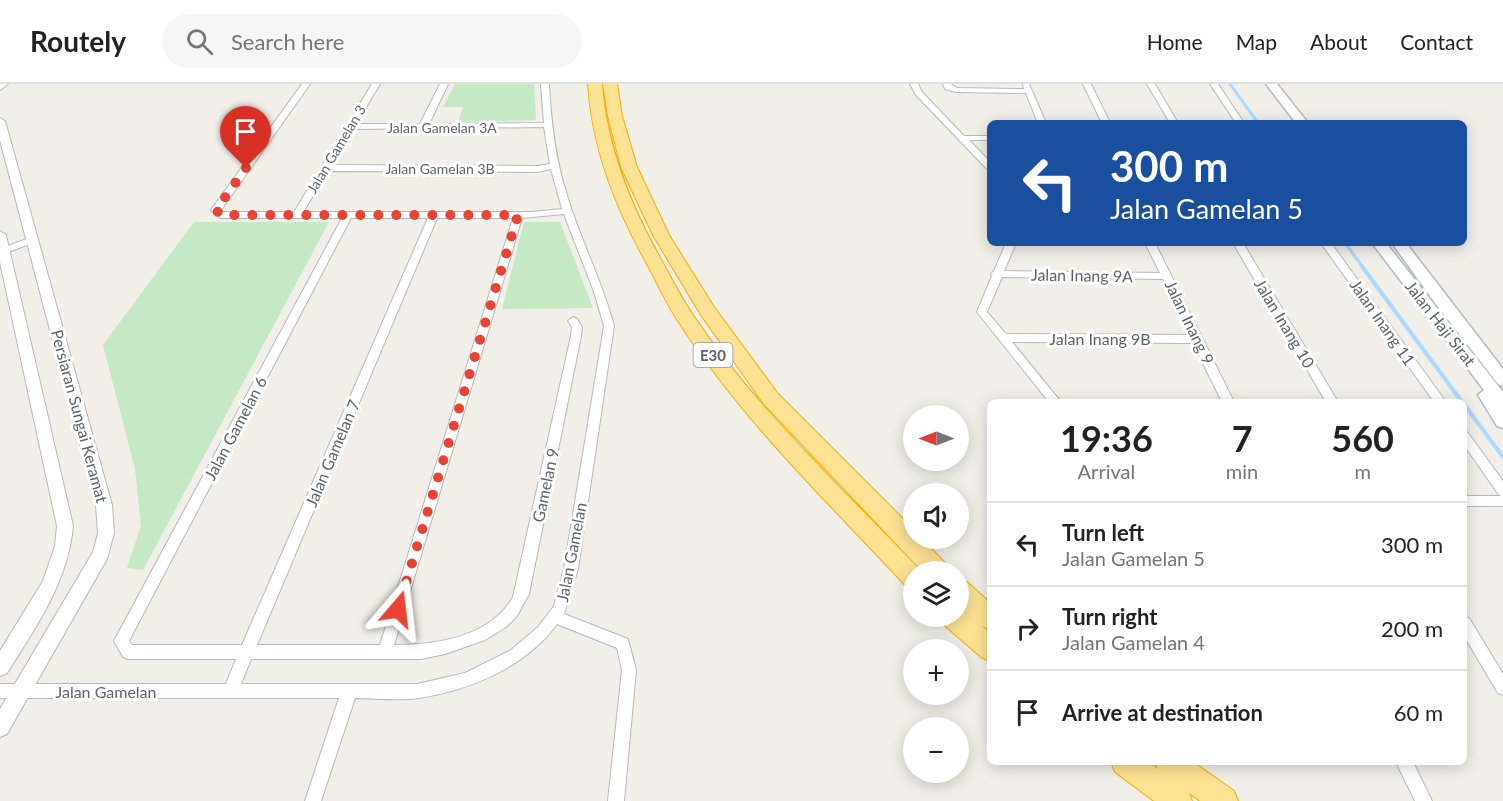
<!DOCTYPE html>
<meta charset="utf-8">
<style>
:root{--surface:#fff;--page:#f6f6f6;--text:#222;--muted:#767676;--line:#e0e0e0}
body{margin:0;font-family:Lato,sans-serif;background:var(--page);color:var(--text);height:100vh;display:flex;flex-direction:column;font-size:22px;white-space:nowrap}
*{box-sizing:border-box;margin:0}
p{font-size:20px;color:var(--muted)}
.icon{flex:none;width:33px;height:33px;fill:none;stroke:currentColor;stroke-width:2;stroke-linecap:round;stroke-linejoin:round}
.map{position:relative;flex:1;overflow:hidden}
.drawer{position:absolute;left:987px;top:315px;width:480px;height:366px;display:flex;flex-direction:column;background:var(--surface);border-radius:9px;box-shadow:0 3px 15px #0003}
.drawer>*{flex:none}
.hud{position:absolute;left:987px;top:36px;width:480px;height:126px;border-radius:9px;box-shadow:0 3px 15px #0003;background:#1a4fa0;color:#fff;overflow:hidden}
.needle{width:39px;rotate:270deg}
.fabs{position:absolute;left:903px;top:321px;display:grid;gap:12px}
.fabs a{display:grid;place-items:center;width:66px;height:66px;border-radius:50%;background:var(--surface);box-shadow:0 3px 15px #0003;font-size:30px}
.pin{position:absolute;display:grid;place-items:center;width:51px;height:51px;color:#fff;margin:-62px -26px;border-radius:50% 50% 50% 0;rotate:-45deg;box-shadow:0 0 6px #0007}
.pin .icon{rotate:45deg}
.me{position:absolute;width:66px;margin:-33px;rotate:17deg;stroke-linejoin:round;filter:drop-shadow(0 0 4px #0008)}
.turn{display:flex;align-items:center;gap:21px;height:126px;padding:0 24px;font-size:27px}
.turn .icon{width:78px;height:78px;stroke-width:2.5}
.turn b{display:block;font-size:42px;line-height:51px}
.eta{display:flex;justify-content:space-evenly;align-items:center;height:102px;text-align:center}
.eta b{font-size:36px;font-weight:700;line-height:42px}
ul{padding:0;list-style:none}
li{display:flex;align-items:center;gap:18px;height:84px;padding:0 24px;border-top:2px solid var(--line)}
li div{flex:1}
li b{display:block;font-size:22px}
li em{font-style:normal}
header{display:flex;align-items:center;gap:36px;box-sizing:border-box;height:84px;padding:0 30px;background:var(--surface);border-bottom:2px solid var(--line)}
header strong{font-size:28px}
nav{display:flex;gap:33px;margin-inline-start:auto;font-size:21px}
.search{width:420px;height:54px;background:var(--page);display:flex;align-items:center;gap:15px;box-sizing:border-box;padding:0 21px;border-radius:33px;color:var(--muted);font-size:22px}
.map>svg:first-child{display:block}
</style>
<header>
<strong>Routely</strong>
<div class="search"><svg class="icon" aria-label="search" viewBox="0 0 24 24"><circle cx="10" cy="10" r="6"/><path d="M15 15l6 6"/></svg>Search here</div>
<nav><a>Home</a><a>Map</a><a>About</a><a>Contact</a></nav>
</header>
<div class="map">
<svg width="1503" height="717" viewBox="0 0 1503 717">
<rect width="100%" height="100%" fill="#f1efe8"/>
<g fill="#c5e8c5">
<polygon points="455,0 534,0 536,36 458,38 463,23 443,23"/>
<polygon points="194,138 329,138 143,486 127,484 141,442 135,385 103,261"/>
<polygon points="524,138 560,138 593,224 502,225"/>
</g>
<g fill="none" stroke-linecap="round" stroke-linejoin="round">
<g stroke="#aadaff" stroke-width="3">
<polyline points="1230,0 1258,39"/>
<polyline points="1345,159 1362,182"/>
</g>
<g stroke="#aadaff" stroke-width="4">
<polyline points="1361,181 1462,318"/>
<polyline points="1464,320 1503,373"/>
</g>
<defs>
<g id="minor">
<path d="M302,0H310L221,126L223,128H294L372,0H380L356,40H420L440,0H448L429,40L544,39L541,0H549C551,37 555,73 566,108C579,153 602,196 614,242L578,485L564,530L628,555L636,586L624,717H608L622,586L617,564L557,540C526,583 470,606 419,614C398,617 375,614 355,614L321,717H305L339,614H0V600H226L236,575H128L123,573L114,557L342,134H221L211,126ZM544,43L550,80L537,82L331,81L353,45ZM551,85L562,125L532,128H303L328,87L537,88ZM564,130L594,208L604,242L564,485L554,522L538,543L511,566L465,589L417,600H241L251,575H421L445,570L485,556L506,543L517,532L529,510L581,252L582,243L577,235L573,233L568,237L572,243L571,252L513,513C490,553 436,561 394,561L522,134ZM351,134H428L242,561H132L129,557ZM437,134H513L380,561H257Z"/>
<polygon points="910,0 918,0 922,8 964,52 990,52 990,56 969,56 990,78 990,86 987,85 916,11"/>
<polygon points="943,0 951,0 957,4 1024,5 1023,0 1029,0 1046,39 1038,39 1026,9 956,8 945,5"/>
<polygon points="1083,0 1091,0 1110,39 1102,39"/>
<polygon points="1147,0 1155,0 1178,39 1170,39"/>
<polygon points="1210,0 1218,0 1244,39 1236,39"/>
<polygon points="32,153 35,154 35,158 0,171 0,165"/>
<path d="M1006,159H1016L1004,187L1160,189L1145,159H1155L1234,318H1222L1193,259L1012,258L1061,318H1049L977,228L992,192L991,190L994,187ZM1002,193L1163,195L1190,251L1006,250L987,228Z"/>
<polygon points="1233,159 1243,159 1338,318 1326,318"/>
<polygon points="1321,159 1331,159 1446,318 1434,318"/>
<polygon points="1464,347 1468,349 1503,397 1503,422 1464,422 1464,412 1502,412 1499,411 1464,361"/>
<polygon points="1464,533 1469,534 1503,590 1503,611 1498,609 1464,552"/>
<polygon points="1396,678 1413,678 1432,717 1415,717"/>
</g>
<g id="tertiary">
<polygon points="0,0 8,0 0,6"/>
<polygon points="0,34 5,37 112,421 114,449 107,475 7,650 0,653 0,625 93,468 98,449 96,421 0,56"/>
<path d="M0,147L6,151L73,442C68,498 36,543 7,589L0,592V567L43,497L55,462L57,442L0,178Z"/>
</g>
<g id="secondary">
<polygon points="1266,0 1277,0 1308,39 1296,39"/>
<polygon points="1372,159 1386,159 1503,308 1503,344 1497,342 1478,311 1484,306"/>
<polygon points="1392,159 1406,159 1503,285 1503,302 1498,300 1435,219"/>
</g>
<g id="motorway">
<path d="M588,0H602C607,64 631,123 663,179C673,197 683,217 695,234C759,328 844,406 922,488H914V505L906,502C828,418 743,337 680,240C667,221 658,200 647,180C616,124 592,65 588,0Z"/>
<polygon points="603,0 617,0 622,32 637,83 669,151 714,223 778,310 914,446 914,454 921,454 947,481 951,488 923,488 764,320 701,231 653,151 621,83 608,32"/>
<polygon points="958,496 967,498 990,519 990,545 982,542 990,549 990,577 981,573 943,540 940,532 958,532 958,523 974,536 958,522"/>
<polygon points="1111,678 1148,678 1158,685 1155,678 1193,678 1234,707 1238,717 1200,717 1189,709 1192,717 1154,717 1115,688"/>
</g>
</defs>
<use href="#minor" stroke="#b5b8bc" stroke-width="2"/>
<use href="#tertiary" stroke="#b5b8bc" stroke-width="2"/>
<use href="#secondary" stroke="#b6babf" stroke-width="3"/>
<use href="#motorway" stroke="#f9ab00" stroke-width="2"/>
<use href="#minor" fill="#fff" fill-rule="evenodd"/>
<use href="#tertiary" fill="#fff" fill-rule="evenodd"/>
<use href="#secondary" fill="#fff" fill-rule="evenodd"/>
<use href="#motorway" fill="#fde293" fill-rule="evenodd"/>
</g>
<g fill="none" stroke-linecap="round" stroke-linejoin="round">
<polyline stroke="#ea4335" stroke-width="10" stroke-dasharray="0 18" points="246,84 216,126 221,131 518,131 398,525"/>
</g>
<g text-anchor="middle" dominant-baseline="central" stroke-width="6" stroke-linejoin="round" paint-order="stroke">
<g font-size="14" fill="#5f6368" stroke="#fff">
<text x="442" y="43">Jalan Gamelan 3A</text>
<text transform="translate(336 65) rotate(-59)">Jalan Gamelan 3</text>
<text x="440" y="84">Jalan Gamelan 3B</text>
</g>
<rect fill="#fff" stroke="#8f9295" stroke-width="1.5" x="693.5" y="259" width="39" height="24" rx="4.5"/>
<g font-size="15" font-weight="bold" fill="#5f6368">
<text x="713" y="271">E30</text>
</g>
<g font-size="16" fill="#5f6368" stroke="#fff">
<text transform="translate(1082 191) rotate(1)">Jalan Inang 9A</text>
<text transform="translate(1190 238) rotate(64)">Jalan Inang 9</text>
<text transform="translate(1383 238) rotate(55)">Jalan Inang 11</text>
<text transform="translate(1285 239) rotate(59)">Jalan Inang 10</text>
<text transform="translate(1441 239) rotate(52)">Jalan Haji Sirat</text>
<text x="1100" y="254">Jalan Inang 9B</text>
<text transform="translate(80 332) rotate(75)">Persiaran Sungai Keramat</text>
<text transform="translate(235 344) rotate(-62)">Jalan Gamelan 6</text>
<text transform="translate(332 369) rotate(-67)">Jalan Gamelan 7</text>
<text transform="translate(545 401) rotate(-78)">Gamelan 9</text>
<text transform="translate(571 468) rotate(-79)">Jalan Gamelan</text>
<text x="106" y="607">Jalan Gamelan</text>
</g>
</g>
</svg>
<div class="fabs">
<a><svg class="needle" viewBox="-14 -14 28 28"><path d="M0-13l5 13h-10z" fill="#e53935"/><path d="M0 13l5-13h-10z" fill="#767676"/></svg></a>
<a><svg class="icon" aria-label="sound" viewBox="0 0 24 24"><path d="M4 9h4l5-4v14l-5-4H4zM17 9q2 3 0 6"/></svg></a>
<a><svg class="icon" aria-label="layers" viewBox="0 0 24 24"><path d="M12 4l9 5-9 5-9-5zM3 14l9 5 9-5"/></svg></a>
<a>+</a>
<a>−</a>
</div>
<div class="pin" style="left:246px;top:84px;background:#d93025"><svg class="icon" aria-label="arrive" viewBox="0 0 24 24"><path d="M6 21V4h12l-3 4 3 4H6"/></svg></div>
<svg class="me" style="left:398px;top:525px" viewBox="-20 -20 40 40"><path d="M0-17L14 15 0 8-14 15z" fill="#ea4335" stroke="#fff" stroke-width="4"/></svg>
<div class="hud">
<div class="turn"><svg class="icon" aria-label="left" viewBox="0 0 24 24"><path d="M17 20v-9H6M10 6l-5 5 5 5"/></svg><div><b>300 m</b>Jalan Gamelan 5</div></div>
</div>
<section class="drawer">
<div class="eta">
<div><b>19:36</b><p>Arrival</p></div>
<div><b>7</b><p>min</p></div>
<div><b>560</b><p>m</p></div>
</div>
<ul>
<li><svg class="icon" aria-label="left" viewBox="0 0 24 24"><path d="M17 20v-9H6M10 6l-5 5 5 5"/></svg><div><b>Turn left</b><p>Jalan Gamelan 5</p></div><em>300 m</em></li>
<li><svg class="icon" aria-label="right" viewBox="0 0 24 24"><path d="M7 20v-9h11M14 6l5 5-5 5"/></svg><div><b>Turn right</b><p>Jalan Gamelan 4</p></div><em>200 m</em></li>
<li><svg class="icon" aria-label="arrive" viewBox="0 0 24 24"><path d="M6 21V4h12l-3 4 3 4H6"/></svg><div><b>Arrive at destination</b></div><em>60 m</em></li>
</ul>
</section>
</div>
